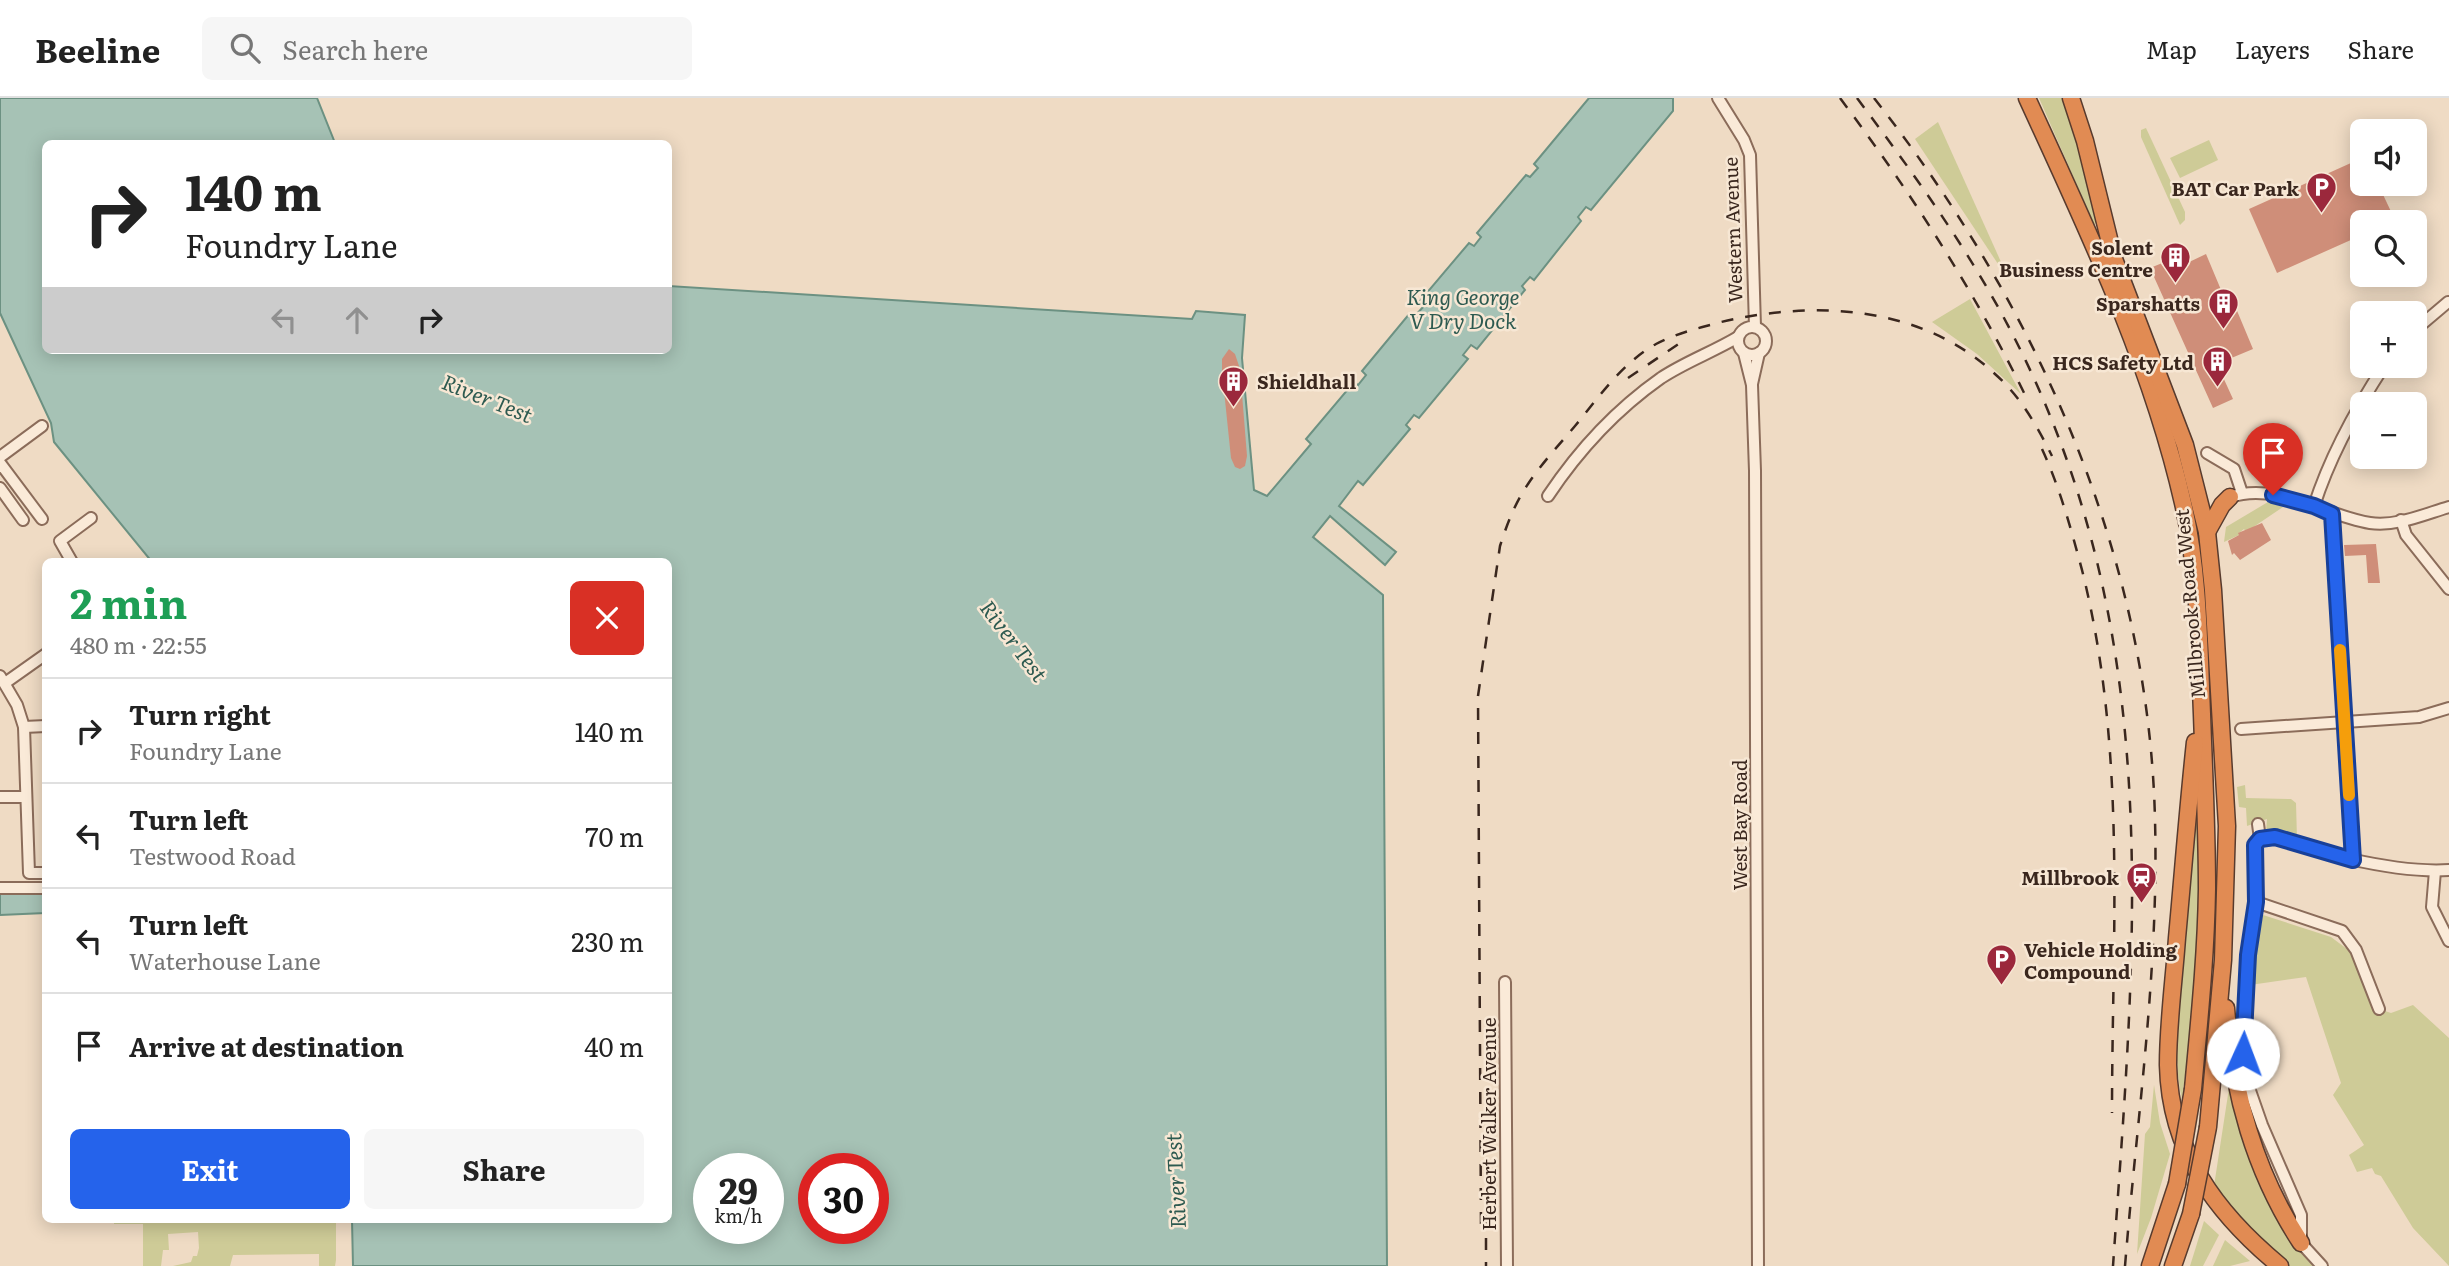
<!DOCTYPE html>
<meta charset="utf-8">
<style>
:root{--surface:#fff;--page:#f6f6f6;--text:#222;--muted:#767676;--line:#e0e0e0;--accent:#2563eb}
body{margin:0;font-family:Literata,serif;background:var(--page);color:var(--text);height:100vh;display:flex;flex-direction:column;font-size:26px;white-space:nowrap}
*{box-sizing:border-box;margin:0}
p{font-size:23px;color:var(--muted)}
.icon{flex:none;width:38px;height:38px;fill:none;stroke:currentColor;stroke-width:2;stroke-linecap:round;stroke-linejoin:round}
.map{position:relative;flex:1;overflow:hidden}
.panel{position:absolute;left:42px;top:460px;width:630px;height:665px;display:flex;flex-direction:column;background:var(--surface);border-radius:10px;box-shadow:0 4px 18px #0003}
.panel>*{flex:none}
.guide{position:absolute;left:42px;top:42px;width:630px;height:214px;border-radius:10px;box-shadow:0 4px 18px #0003;background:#fff;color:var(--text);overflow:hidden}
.controls{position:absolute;left:2350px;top:21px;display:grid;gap:14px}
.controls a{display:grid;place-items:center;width:77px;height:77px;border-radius:10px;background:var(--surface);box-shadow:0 4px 18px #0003;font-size:35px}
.speed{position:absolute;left:693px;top:1055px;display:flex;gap:14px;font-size:35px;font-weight:700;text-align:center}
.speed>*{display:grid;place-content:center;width:91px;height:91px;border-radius:50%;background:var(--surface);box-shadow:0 4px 18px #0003;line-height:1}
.speed small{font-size:18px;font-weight:400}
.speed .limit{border:10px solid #d22;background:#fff;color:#111}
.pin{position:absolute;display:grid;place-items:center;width:60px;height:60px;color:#fff;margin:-72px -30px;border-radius:50% 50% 50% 0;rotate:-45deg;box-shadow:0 0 7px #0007}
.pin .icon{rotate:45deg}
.me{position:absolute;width:77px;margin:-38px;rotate:2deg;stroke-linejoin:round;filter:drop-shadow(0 0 5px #0008)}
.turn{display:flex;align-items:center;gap:24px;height:147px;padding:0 28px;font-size:32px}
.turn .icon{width:91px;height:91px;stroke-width:2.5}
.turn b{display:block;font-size:49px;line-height:60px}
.lanes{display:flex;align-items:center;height:66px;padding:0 28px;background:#0003;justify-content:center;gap:35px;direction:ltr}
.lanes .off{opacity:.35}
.round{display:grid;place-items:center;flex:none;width:74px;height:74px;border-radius:10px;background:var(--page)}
.overview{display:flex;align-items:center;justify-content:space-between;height:119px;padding:0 28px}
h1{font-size:42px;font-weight:700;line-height:52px;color:#1e9e55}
.primary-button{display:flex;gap:14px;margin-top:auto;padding:14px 28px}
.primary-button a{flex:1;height:80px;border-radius:10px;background:var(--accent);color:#fff;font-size:28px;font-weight:700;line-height:80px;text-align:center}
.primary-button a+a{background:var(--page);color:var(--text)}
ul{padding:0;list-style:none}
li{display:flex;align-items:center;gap:21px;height:105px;padding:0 28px;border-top:2px solid var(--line)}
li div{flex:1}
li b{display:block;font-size:26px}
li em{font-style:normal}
header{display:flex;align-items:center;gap:42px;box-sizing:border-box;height:98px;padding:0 35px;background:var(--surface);border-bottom:2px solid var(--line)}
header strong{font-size:33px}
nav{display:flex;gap:38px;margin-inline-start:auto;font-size:24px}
.search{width:490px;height:63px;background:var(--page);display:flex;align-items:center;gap:18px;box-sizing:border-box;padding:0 24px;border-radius:10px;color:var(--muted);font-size:26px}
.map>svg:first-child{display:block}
</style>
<header>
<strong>Beeline</strong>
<div class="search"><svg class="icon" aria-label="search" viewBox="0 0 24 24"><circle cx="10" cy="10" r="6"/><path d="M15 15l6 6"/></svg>Search here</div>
<nav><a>Map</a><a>Layers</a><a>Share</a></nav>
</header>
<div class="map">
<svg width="2449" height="1168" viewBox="0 0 2449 1168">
<rect width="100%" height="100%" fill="#efdbc4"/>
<g fill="#cecb97">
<polygon points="2039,0 2064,0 2098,124 2094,126"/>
<polygon points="1938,24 2010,184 1915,41"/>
<polygon points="2146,30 2185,114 2185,122 2180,127 2141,39 2141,32"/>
<polygon points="2209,42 2218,62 2180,80 2170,60"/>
<polygon points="1970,201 2021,296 1977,256 1932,224"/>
<polygon points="2268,404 2283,409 2246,434 2244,431 2239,435 2239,437 2224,444 2226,429"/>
<path d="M2198,667C2206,779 2196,891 2182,1002C2173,961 2178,921 2181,880C2186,809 2197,738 2198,667Z"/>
<polygon points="2245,687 2246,700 2291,701 2296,705 2297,741 2266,736 2267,721 2247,728 2246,710 2239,709 2237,689"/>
<polygon points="2263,817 2331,839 2351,854 2379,911 2391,915 2413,907 2449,940 2449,1168 2413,1130 2381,1078 2375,1076 2372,1070 2357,1074 2349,1057 2364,1047 2333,997 2341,985 2306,879 2250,887"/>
<polygon points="2154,987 2160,1025 2170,1056 2151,1120 2137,1156 2145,1036 2150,1029"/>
<path d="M2229,990C2245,1055 2268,1117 2313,1168H2289L2249,1131L2214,1088Z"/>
<polygon points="114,1122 336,1122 336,1162 335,1168 319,1168 319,1156 233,1157 230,1168 173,1168 191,1164 193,1158 197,1158 199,1150 198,1134 168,1136 169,1152 163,1152 161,1168 143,1168 143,1126 114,1126"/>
<polygon points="2204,1123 2219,1137 2203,1168 2190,1168"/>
<polygon points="2225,1142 2250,1163 2230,1168 2213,1168"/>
</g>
<g fill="#a6c2b5" stroke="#6c9182" stroke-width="2" fill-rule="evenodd">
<path d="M0,0H317L335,45L46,46V252H668L669,188L1192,221L1196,213L1245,217L1242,260L1254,392L1267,398L1311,346L1306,341L1354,284L1358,287L1366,277L1362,273L1410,215L1415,218L1424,208L1419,204L1469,145L1474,148L1481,139L1477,135L1526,77L1530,79L1538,70L1534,66L1589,0H1673V13L1591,112L1586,109L1578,119L1581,123L1534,182L1530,179L1522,188L1525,192L1477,251L1471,247L1463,257L1468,261L1419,320L1414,317L1406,327L1410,331L1363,387L1358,383L1339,408L1396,454L1385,467L1330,418L1313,439L1383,497L1387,1168H353L352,1122H668V464H152L54,344L51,325L0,215ZM709,1071H768V1130H709ZM814,1071H873V1130H814Z"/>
<polygon points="45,794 45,815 0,817 0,795"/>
</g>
<g fill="#cf8e79">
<polygon points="2362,60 2362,86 2378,86 2395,122 2362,124 2362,137 2277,175 2249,111"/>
<polygon points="2206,156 2224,199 2230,196 2253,251 2217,266 2233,301 2213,310 2150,170 2182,157 2185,166"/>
<polygon points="1229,251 1235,256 1240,271 1247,358 1245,368 1240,371 1235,369 1231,360 1222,273 1222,261"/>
<polygon points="2262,425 2271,442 2240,462 2234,455 2232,457 2228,443 2239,437 2238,435"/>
<polygon points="2376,446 2380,485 2368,485 2366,457 2345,458 2344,447"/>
</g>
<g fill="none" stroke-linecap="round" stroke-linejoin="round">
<defs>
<g id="minor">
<polyline points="1718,0 1744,42 1750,57 1755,229"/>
<circle cx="1752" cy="243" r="14"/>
<polyline points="2415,232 2448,204"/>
<polyline points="1744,255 1752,287 1755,373 1758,1168"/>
<polyline points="1752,286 1759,255"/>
<polyline points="2207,355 2234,371 2242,395"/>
<polyline points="0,359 42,328"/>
<polyline points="0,365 42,421"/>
<polyline points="0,390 23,422"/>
<path d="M1548,398C1578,353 1617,311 1661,280C1685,264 1713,254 1738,239"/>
<path d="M2230,399C2277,383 2325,418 2370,425C2396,429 2425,416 2449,409"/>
<path d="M2314,408C2330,358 2356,311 2384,268"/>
<polyline points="2332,417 2353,762"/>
<polyline points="2401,422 2406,437 2449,491"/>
<polyline points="72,464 60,443 91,420"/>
<polyline points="0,578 17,607 24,629 29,775 46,775"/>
<polyline points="5,585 46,556"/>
<polyline points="24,629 46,628"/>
<polyline points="2241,631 2419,619 2449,610"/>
<polyline points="0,699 26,699"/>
<polyline points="2258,726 2260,741 2255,747 2254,757 2256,804 2248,857 2243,955 2247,984 2262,1027 2301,1117 2301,1145 2322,1168"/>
<path d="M2260,741C2280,733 2328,757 2350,761C2381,768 2418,774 2449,772"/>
<polyline points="2435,773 2432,809 2449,843"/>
<polyline points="0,790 46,790"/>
<polyline points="2256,804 2342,833 2356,852 2379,911"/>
<polyline points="1505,884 1507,1168"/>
</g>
<g id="highway">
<path d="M2027,0C2087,131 2151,264 2183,405C2199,474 2199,545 2202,616C2204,674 2207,732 2207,791C2206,858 2199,925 2193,991"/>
<polyline points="2071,0 2085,43 2114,161 2185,347 2207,434 2213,492 2227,728 2223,862 2208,1029"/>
<polyline points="2207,434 2222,407 2230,399"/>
<path d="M2195,644C2188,709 2183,775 2177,840C2174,882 2168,925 2168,967C2170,1054 2216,1115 2280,1168"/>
<path d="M2226,910C2233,995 2254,1073 2301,1145"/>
<polyline points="2150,1168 2177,1086"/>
<polyline points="2173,1168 2191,1116"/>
</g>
</defs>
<use href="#minor" stroke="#8b6c5a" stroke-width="14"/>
<use href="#highway" stroke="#583b2e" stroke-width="19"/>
<use href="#minor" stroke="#faead8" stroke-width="10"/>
<use href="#highway" stroke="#e18b53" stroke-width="16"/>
<g stroke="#3a271e" stroke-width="2.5" stroke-dasharray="12 12" stroke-linecap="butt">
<path d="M1840,0C1912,96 1976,195 2028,303"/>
<path d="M1857,0C1917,80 1975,160 2019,249C2167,546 2135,850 2113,1168"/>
<path d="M1874,0C2036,206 2149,457 2155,722C2159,871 2137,1020 2125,1168"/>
<polyline points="1628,280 1680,245"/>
<path d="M2042,351C2060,390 2071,431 2082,472C2127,651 2112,833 2112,1015"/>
<polyline points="1486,1116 1486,1168"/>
<path d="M1481,1126L1478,598L1500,448C1507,426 1515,405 1528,386C1542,365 1559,347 1575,328C1599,299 1622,265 1656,246C1677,235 1699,230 1721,224C1815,202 1921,207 1995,276C2021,299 2037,328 2052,358"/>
</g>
<defs>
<g id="highway-bridge">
<polyline points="2177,1086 2193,991"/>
<polyline points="2191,1116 2208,1029"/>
</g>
</defs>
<use href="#highway-bridge" stroke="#583b2e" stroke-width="19" stroke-linecap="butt"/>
<use href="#highway-bridge" stroke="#e18b53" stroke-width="16"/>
</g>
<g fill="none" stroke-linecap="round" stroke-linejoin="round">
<defs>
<polyline id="route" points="2243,956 2248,857 2256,804 2255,747 2260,741 2275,739 2353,762 2332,416 2314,408 2273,397"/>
</defs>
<use href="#route" stroke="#184099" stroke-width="18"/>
<use href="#route" stroke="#2563eb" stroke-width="12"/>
<polyline stroke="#f59e0b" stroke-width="12" points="2340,552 2349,697"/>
</g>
<defs>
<symbol id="parking-pin" viewBox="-11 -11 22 30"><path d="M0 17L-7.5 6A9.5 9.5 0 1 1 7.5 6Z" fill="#9b283c" stroke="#f7e7d4"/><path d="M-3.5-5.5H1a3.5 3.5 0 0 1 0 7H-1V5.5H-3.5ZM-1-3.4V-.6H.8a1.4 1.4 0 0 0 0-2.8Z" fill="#fff"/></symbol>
<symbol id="building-pin" viewBox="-11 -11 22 30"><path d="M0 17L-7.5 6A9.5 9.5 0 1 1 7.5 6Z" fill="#9b283c" stroke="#f7e7d4"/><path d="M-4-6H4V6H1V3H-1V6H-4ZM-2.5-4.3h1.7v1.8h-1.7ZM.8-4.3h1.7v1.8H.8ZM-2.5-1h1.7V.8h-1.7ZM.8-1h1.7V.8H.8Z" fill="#fff"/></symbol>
<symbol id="station-pin" viewBox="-11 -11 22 30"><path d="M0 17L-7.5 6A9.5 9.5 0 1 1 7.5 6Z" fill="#9b283c" stroke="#f7e7d4"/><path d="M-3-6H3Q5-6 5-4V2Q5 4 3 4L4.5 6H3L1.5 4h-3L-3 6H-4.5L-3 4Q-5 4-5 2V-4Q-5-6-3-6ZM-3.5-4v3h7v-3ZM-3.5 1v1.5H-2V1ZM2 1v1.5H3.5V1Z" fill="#fff"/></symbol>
</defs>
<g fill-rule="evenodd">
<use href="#parking-pin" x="2304" y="72" width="35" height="47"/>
<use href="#building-pin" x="2158" y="142" width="35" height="47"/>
<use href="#building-pin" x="2206" y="188" width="35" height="47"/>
<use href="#building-pin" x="2200" y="246" width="35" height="47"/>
<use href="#building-pin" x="1216" y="266" width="35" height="47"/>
<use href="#station-pin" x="2124" y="762" width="35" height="47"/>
<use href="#parking-pin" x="1984" y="844" width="35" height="47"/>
</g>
<g text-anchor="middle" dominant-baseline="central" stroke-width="5" stroke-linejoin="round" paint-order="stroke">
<g font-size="19" font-weight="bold" fill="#3a271e" stroke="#f7e7d4" text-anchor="end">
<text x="2299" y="90">BAT Car Park</text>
<text x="2153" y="149">Solent<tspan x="2153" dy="22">Business Centre</tspan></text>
<text x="2200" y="205">Sparshatts</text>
<text x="2194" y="264">HCS Safety Ltd</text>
<text x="1257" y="283" text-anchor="start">Shieldhall</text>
<text x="2119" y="779">Millbrook</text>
<text x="2024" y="851" text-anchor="start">Vehicle Holding<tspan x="2024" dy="22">Compound</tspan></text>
</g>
<g font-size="19" fill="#3a271e" stroke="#f7e7d4">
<text transform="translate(1732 132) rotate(-92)">Western Avenue</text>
<text transform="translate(2189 506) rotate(-95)">Millbrook Road West</text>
<text transform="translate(1739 727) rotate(-90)">West Bay Road</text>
<text transform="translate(1488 1026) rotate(-90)">Herbert Walker Avenue</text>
</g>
<g font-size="21" font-style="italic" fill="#2d5a50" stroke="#f7e7d4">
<text x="1463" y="197">King George<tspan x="1463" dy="24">V Dry Dock</tspan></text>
<text transform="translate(488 299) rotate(22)">River Test</text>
<text transform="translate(1015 542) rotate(53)">River Test</text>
<text transform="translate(1174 1083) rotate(-93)">River Test</text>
</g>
</g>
</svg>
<div class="controls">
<a><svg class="icon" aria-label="sound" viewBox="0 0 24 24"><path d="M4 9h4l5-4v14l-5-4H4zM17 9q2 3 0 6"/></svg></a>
<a><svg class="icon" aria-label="search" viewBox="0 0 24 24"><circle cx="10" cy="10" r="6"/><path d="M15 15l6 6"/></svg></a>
<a>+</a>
<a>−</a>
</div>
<div class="speed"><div>29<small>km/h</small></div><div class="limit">30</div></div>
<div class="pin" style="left:2273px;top:397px;background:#d93025"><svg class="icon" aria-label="arrive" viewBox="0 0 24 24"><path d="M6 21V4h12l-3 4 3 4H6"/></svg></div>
<svg class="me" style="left:2243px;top:956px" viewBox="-20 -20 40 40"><circle r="19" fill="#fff"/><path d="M0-13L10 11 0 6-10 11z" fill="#2563eb"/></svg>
<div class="guide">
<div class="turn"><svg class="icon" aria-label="right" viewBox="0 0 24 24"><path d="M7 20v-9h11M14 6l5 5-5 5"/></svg><div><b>140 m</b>Foundry Lane</div></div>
<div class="lanes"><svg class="icon off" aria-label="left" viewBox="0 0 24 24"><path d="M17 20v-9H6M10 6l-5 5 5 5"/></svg><svg class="icon off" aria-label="ahead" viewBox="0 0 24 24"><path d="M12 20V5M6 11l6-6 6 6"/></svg><svg class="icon" aria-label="right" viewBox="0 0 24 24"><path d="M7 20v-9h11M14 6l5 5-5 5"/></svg></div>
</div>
<section class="panel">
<div class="overview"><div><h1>2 min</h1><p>480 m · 22:55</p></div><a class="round" style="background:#d93025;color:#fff"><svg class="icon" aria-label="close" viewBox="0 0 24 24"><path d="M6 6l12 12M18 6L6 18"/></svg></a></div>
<ul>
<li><svg class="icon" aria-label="right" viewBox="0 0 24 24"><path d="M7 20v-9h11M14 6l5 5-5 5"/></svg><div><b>Turn right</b><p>Foundry Lane</p></div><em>140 m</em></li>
<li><svg class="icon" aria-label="left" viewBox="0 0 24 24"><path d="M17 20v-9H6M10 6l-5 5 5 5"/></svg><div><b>Turn left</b><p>Testwood Road</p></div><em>70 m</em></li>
<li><svg class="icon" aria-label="left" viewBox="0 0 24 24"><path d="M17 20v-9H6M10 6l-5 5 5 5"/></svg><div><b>Turn left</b><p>Waterhouse Lane</p></div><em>230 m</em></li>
<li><svg class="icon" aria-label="arrive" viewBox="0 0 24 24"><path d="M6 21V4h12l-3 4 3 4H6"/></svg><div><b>Arrive at destination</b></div><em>40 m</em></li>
</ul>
<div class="primary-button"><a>Exit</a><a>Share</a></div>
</section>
</div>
